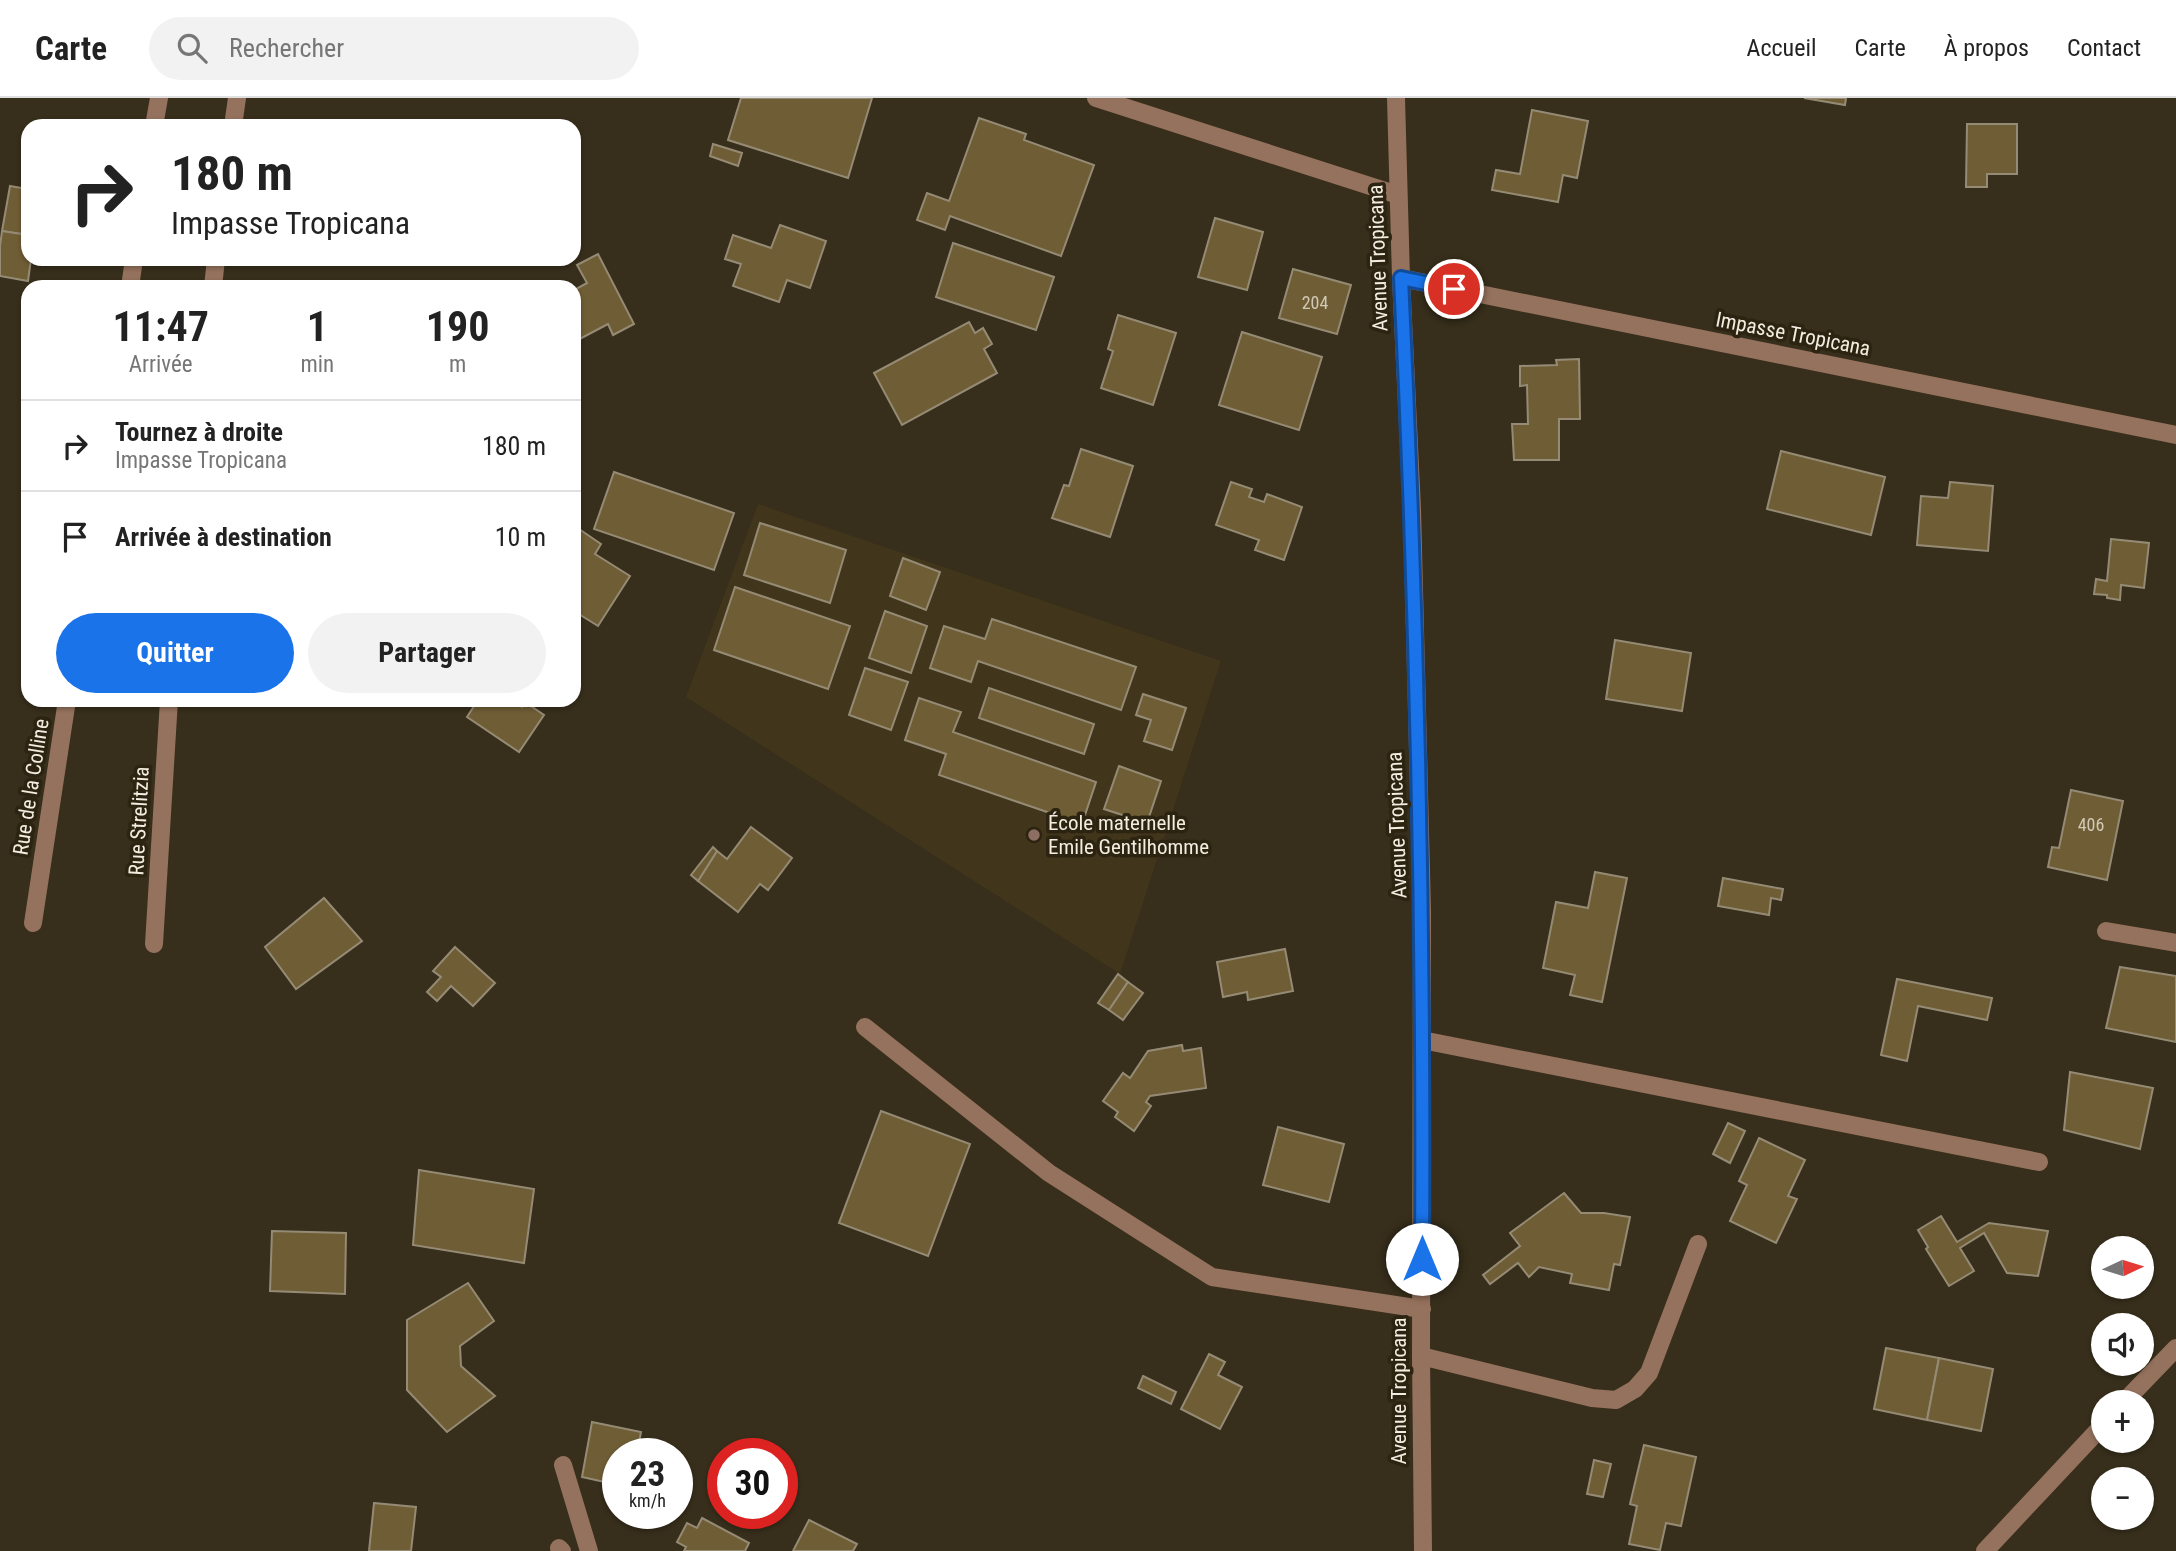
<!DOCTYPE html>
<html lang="fr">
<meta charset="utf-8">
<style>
:root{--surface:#fff;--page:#f2f2f2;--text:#222;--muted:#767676;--line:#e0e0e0;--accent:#1a73e8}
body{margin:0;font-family:"Roboto Condensed",sans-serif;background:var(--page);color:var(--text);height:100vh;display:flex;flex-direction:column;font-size:26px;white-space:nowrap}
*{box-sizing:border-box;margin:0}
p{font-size:23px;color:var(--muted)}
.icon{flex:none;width:38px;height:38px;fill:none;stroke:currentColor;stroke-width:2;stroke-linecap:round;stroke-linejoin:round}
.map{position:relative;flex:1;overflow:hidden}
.panel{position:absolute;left:21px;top:182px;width:560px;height:427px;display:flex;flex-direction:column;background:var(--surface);border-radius:21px;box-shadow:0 2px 5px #0004}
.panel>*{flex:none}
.guide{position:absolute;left:21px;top:21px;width:560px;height:147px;border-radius:21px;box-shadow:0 2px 5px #0004;background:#fff;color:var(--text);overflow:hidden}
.needle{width:46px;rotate:86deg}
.controls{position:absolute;left:2091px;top:1138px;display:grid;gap:14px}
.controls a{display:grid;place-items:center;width:63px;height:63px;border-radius:50%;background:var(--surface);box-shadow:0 2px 5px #0004;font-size:35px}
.speed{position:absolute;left:602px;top:1340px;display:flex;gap:14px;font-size:35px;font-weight:700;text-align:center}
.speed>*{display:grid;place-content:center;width:91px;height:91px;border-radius:50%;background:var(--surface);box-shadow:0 2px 5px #0004;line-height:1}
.speed small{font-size:18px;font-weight:400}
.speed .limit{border:10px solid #d22;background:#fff;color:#111}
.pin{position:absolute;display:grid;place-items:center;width:60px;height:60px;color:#fff;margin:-30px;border:4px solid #fff;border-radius:50%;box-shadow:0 2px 7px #0007}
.me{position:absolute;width:77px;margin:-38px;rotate:0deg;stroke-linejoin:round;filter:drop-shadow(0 0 5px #0008)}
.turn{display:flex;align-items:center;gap:24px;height:147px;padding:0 35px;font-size:32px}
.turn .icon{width:91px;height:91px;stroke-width:2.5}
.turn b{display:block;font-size:49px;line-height:60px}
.eta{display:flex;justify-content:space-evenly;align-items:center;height:119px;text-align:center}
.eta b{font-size:42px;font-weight:700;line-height:49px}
.button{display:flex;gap:14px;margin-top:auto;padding:14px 35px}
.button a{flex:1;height:80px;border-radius:42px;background:var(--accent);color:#fff;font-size:28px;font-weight:700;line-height:80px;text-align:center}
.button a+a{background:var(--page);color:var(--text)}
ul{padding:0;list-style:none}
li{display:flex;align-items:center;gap:21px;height:91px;padding:0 35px;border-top:2px solid var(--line)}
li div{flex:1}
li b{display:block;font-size:26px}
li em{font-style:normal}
header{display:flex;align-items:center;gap:42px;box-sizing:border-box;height:98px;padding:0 35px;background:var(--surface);border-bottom:2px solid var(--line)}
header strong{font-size:33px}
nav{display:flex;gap:38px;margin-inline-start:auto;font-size:24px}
.search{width:490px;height:63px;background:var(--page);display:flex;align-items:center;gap:18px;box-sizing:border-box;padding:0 24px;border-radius:38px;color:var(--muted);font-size:26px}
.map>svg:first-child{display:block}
</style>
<header>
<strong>Carte</strong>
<div class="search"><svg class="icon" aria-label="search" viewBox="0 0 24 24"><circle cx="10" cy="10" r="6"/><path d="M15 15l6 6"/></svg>Rechercher</div>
<nav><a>Accueil</a><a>Carte</a><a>À propos</a><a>Contact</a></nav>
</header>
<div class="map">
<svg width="2176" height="1453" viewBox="0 0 2176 1453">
<rect width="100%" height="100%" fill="#372e1b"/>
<polygon fill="#41361b" points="758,406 1221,563 1120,876 686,599"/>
<g fill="#6f5d35" stroke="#958b75" stroke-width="2">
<polygon points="741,0 872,0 848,80 728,42"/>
<polygon points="1804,0 1846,0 1845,7"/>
<polygon points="1532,12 1588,23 1577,80 1563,77 1558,104 1492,92 1496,72 1520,76"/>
<polygon points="979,20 1026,36 1024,42 1094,67 1061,158 950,118 945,132 917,122 927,95 949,103"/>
<polygon points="1967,26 2017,26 2017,76 1987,76 1987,89 1966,89"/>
<polygon points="713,46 742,55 738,68 710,58"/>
<polygon points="10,88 28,91 28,137 2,133"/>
<polygon points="1215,120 1263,134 1247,192 1198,179"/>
<polygon points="780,127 826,143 810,190 787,182 779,204 733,188 741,166 725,161 733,137 771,150"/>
<polygon points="2,133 28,137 28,161 31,161 28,183 0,178 0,148"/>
<polygon points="953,145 1054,179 1036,232 936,199"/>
<polygon points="598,156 634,226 613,237 608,226 574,244 574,192 587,185 577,167"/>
<polygon points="1293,171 1351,187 1337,236 1279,220"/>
<polygon points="1118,217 1176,235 1153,307 1101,290 1113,253 1108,251"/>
<polygon points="969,224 975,235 983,230 992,246 984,251 997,275 902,327 874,275"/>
<polygon points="1242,234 1322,259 1299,332 1219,307"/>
<polygon points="1579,261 1580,321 1559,321 1559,362 1514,362 1512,326 1528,326 1527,287 1520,288 1520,268 1557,267 1556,262"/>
<polygon points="1081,351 1133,368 1110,439 1052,420 1064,387 1069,388"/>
<polygon points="1781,353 1885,379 1871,437 1767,411"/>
<polygon points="614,374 734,415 714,472 594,431"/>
<polygon points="1231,384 1252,391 1249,399 1264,404 1267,396 1302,409 1284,462 1255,452 1259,442 1216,427"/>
<polygon points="1950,384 1993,388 1988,453 1917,447 1921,398 1948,400"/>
<polygon points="760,425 846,452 830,505 744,477"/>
<polygon points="579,431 601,446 595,456 630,478 598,528 574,513 574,439"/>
<polygon points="2111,441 2149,445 2144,490 2121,487 2120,502 2107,500 2107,497 2094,496 2096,481 2107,483"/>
<polygon points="903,460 940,474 926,512 890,498"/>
<polygon points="735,489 850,528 828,591 714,552"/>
<polygon points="885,513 927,528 911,575 869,560"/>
<polygon points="992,521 1136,569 1121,612 978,563 971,584 930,570 944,528 985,541"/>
<polygon points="1615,542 1691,555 1682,613 1606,601"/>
<polygon points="865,570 908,584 891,632 849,617"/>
<polygon points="989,590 1094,626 1084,656 979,620"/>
<polygon points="1143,596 1186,610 1172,652 1144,643 1151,622 1136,617"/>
<polygon points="919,600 961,614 953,634 1096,684 1082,726 939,677 946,656 905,642"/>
<polygon points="478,602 510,602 522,609 525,604 544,617 519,654 467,619"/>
<polygon points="1119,668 1161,683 1147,725 1104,711"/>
<polygon points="2071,692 2123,703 2107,782 2048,769 2052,749 2059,750"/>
<polygon points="751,729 792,760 768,792 760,786 738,814 698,783 717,753 727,761"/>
<polygon points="713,749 717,753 698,783 691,777"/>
<polygon points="1595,774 1627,780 1602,904 1570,897 1575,877 1543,870 1556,804 1588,810"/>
<polygon points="1723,780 1783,791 1781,802 1771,800 1769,817 1718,808"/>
<polygon points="324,800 362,843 296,891 265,849"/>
<polygon points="455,849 495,885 473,908 451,888 437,903 427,894 441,879 433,873"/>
<polygon points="1285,851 1293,893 1248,902 1247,894 1223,899 1217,864"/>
<polygon points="2120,869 2176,878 2176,944 2106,930"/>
<polygon points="1118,876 1128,884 1109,912 1098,905"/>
<polygon points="1897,881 1992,900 1987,922 1918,908 1907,963 1881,957"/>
<polygon points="1128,884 1143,895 1123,922 1109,912"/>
<polygon points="1182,947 1183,953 1201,950 1206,990 1150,998 1146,1004 1151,1008 1134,1033 1115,1019 1118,1014 1103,1003 1123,975 1130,980 1148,953"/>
<polygon points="2070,974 2153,990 2140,1051 2064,1032"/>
<polygon points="881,1013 970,1046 928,1158 839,1125"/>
<polygon points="1728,1025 1745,1033 1730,1065 1713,1056"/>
<polygon points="1278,1029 1344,1046 1329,1104 1263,1087"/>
<polygon points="1759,1040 1805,1062 1788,1098 1797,1101 1776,1145 1730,1123 1747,1087 1739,1083"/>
<polygon points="419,1072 534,1091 524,1165 413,1147"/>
<polygon points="1564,1095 1581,1115 1604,1115 1630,1119 1620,1167 1614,1166 1609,1192 1570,1185 1572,1176 1539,1169 1529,1179 1518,1165 1490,1186 1483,1177 1520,1148 1510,1135"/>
<polygon points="1941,1118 1957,1144 1989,1125 2048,1133 2038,1178 2007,1175 1984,1135 1960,1150 1974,1173 1949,1188 1926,1151 1928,1149 1918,1132"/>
<polygon points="272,1133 346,1135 345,1196 270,1193"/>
<polygon points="468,1185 494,1223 460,1248 461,1268 495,1298 447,1334 407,1292 407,1222"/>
<polygon points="1886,1250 1939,1260 1927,1322 1874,1311"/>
<polygon points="1209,1256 1225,1264 1218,1277 1242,1289 1220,1331 1181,1311"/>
<polygon points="1939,1260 1993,1271 1981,1333 1927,1322"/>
<polygon points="1143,1278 1176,1294 1171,1306 1138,1290"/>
<polygon points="592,1324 641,1334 637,1356 618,1356 618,1387 582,1379"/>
<polygon points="1644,1347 1696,1359 1681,1428 1666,1425 1660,1452 1629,1446 1637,1408 1630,1406"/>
<polygon points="1594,1362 1611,1366 1603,1399 1587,1396"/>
<polygon points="374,1405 416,1409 411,1453 369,1453"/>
<polygon points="702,1420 749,1445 745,1453 684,1453 686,1449 677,1444 687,1425 697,1430"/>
<polygon points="809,1422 857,1446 853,1453 793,1453"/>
</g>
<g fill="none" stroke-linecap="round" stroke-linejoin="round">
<g stroke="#95725d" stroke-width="18">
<polyline points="1096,0 1398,97"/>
<polyline points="1396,0 1401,180 1412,411 1422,814 1421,1258 1423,1453"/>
<polyline points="154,28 159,0"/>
<polyline points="233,28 237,0"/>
<polyline points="1401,180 2176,337"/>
<polyline points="130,189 134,161"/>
<polyline points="213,189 216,161"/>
<polyline points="33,825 67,602"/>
<polyline points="2106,833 2176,845"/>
<polyline points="154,846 169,602"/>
<polyline points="865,929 1049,1075 1212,1179 1422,1211"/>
<polyline points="1422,942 2039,1064"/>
<polyline points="1421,1258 1592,1300 1616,1302 1635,1291 1649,1275 1698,1146"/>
<polyline points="2124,1304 2176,1250"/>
<polyline points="563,1367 589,1453"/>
<polyline points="559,1450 562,1453"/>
<polyline points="1985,1453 2104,1326"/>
</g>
</g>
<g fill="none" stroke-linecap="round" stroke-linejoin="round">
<defs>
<path id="route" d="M1422,1161C1424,834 1417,507 1401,180L1454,191"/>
</defs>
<use href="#route" stroke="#114b97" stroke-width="18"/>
<use href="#route" stroke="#1a73e8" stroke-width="12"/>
</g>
<circle fill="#8d6e63" stroke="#2c2411" stroke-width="2.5" cx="1034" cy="737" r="7"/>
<g text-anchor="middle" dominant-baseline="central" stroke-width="7" stroke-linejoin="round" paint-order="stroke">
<g font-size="18" fill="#d2c9b6">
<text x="1315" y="204">204</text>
<text x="2091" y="726">406</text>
</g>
<g font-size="21" fill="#f3ede1" stroke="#2c2411">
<text transform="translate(1378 160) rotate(-92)">Avenue Tropicana</text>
<text transform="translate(1793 236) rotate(11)">Impasse Tropicana</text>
<text transform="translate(31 689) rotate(-81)">Rue de la Colline</text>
<text transform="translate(139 723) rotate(-87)">Rue Strelitzia</text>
<text transform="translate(1397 727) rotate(-92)">Avenue Tropicana</text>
<text transform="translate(1399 1293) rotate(-90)">Avenue Tropicana</text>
</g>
<g font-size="21" fill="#f3ede1" stroke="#2c2411" text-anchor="start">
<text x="1048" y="725">École maternelle<tspan x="1048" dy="24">Emile Gentilhomme</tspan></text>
</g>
</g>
</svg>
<div class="controls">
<a><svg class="needle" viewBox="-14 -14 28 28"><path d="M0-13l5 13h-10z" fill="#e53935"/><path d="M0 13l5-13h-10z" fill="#767676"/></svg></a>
<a><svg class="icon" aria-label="sound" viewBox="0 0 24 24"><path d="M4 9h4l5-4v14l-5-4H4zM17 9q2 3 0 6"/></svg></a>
<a>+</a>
<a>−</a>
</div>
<div class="speed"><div>23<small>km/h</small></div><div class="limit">30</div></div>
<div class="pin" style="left:1454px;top:191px;background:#d93025"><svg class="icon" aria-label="arrive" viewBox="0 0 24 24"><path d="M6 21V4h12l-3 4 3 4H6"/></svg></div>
<svg class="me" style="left:1422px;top:1161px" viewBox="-20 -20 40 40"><circle r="19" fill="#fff"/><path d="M0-13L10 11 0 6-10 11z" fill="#1a73e8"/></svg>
<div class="guide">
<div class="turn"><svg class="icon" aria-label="right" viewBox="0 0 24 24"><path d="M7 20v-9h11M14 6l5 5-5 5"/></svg><div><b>180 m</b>Impasse Tropicana</div></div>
</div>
<section class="panel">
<div class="eta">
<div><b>11:47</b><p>Arrivée</p></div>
<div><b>1</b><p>min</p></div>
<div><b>190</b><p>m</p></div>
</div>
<ul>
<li><svg class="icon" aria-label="right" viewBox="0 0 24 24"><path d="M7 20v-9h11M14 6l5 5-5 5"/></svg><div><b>Tournez à droite</b><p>Impasse Tropicana</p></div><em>180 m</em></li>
<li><svg class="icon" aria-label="arrive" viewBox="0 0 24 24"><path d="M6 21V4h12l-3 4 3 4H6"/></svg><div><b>Arrivée à destination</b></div><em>10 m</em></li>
</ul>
<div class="button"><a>Quitter</a><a>Partager</a></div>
</section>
</div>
